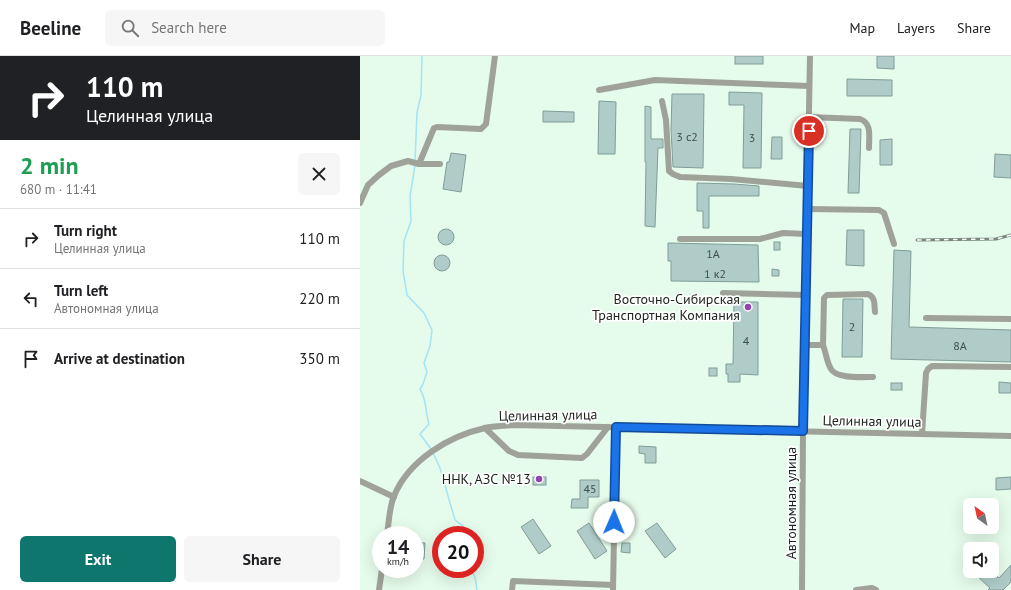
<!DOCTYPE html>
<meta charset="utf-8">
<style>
:root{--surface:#fff;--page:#f6f6f6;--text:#202124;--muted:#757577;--line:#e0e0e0;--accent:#0f766e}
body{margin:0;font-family:"PT Sans",sans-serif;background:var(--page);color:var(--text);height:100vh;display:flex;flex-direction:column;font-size:15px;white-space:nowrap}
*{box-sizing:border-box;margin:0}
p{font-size:13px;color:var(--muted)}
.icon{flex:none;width:22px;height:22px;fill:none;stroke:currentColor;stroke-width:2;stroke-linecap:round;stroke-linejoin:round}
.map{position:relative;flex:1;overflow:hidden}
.drawer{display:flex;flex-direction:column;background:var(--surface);width:360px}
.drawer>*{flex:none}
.guide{background:#202124;color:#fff;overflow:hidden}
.needle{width:26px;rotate:327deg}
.tools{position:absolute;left:603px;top:442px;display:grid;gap:8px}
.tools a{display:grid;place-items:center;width:36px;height:36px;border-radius:6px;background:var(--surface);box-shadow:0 4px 16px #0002;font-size:20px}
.speed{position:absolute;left:12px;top:470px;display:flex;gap:8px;font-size:20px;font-weight:700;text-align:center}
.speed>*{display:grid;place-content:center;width:52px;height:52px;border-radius:50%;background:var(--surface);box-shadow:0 4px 16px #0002;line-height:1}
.speed small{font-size:10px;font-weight:400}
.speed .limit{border:6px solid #d22;background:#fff;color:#111}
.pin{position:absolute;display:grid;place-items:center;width:34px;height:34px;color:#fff;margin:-17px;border:2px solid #fff;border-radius:50%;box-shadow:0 1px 4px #0007}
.me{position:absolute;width:44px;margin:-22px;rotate:1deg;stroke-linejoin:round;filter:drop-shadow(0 0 3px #0008)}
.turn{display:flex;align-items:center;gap:14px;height:84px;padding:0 20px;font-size:18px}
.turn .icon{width:52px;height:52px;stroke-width:2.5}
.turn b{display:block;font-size:28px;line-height:34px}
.round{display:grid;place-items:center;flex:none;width:42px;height:42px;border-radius:6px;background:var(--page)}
.headline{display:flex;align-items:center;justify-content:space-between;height:68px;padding:0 20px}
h1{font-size:24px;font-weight:600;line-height:30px;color:#1e9e55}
.button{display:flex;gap:8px;margin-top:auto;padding:8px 20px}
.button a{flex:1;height:46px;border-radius:6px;background:var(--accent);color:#fff;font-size:16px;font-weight:600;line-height:46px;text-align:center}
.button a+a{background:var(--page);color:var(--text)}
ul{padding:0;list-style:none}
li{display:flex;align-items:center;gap:12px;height:60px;padding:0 20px;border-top:1px solid var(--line)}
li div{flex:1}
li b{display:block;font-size:15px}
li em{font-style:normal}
header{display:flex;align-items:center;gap:24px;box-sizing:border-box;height:56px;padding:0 20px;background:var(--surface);border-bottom:1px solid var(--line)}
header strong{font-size:19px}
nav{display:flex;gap:22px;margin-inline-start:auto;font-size:14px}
.search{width:280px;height:36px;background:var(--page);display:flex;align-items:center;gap:10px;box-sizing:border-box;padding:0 14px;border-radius:6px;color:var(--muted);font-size:15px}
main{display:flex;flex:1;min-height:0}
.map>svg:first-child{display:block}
</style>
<header>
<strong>Beeline</strong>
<div class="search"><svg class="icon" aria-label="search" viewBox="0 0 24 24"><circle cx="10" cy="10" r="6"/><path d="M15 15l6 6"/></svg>Search here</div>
<nav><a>Map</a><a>Layers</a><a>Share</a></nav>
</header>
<main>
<section class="drawer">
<div class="guide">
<div class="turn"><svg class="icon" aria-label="right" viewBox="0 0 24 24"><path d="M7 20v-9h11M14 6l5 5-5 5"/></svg><div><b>110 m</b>Целинная улица</div></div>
</div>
<div class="headline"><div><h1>2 min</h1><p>680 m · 11:41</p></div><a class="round"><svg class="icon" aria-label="close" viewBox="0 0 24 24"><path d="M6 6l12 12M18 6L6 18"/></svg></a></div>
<ul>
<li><svg class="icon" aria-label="right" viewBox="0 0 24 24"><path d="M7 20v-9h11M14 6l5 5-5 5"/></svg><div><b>Turn right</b><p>Целинная улица</p></div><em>110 m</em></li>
<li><svg class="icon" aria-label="left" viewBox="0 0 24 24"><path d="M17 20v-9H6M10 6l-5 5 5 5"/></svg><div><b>Turn left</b><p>Автономная улица</p></div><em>220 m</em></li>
<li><svg class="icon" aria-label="arrive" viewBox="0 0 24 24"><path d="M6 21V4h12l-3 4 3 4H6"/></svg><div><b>Arrive at destination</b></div><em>350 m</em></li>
</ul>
<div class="button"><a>Exit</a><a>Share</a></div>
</section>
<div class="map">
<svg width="651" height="534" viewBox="0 0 651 534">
<rect width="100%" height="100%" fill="#e5fbeb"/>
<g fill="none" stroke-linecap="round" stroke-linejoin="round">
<g stroke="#a3e4f6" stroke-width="1.5">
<polyline points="55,106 57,57 61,39 62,0"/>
<path d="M55,109L50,140L51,165L44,185L43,215L47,239L64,257L72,274L70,290L64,307L67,316L63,328L60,333C67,344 65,355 69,368L60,378L71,393"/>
<polyline points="73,397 80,412 95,464 103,470 104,479"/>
<polyline points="111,513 115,521 117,534"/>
</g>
</g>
<g fill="#afccc8" stroke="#819d99">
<rect x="375" y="0" width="28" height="8"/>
<polygon points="517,0 534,0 534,13 517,12"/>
<polygon points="487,23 532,24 532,40 487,40"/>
<polygon points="369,36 402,37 401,112 383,112 384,49 369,49"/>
<polygon points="312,38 344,38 343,112 313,111 311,74"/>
<polygon points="239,45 256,46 255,98 238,98"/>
<polygon points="285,50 291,51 291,83 303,83 303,92 298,92 295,171 285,170 286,106 285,106"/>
<polygon points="183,55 214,56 214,66 183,66"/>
<polygon points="490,73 501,73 499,137 488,137"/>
<polygon points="412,81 422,81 422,103 411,103"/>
<polygon points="532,83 532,109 520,109 520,84"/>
<polygon points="91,97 106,99 101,136 83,133 87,106 89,106"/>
<polygon points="635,98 651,99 651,122 634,121"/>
<polygon points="337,127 374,128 399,130 399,140 349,140 349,172 343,172 343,155 337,155"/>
<circle cx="86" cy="181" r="8"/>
<polygon points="487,174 504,174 504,210 486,209"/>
<rect x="414" y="186" width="6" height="8"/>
<polygon points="308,187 398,189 399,226 311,225 311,205 308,205"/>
<polygon points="534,194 551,195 549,271 651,274 651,306 531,303"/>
<circle cx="82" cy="207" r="8"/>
<polygon points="412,213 419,214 419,220 412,220"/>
<polygon points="483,243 503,243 502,301 482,301"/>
<polygon points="374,246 398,246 398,319 380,318 380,326 368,326 368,318 366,318 366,308 373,308"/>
<rect x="349" y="312" width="8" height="8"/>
<polygon points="639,326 651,327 651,337 639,337"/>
<rect x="531" y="327" width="11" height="7"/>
<polygon points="279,390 296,391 296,407 285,407 285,398 279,397"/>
<rect x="173" y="421" width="13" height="8"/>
<polygon points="651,421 651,433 636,434 636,422"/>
<polygon points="220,424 239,424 239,441 228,441 228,452 211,452 212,443 220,443"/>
<polygon points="173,463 191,490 179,498 161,471"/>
<polygon points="229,467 247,495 235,503 217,475"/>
<polygon points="297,467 316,493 305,502 285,475"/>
<polygon points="55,486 65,487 64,503 55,502"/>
<polygon points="262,487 270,487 270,497 261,496"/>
<polygon points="651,509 651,526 643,534 628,534 630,532 616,519 620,515 631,515 639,522"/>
<polygon points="26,513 45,513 44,518 26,516"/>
</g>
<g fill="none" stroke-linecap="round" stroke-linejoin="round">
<g stroke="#9fa298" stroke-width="6">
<polyline points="239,34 295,24 449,30"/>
<polyline points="302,45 306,64 309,115 313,118 320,121 371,123 448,130"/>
<path d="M449,61L500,63C512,67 509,80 509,92"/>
<polyline points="59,108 74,72 77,71 121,73 126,68 135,0"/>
<polyline points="0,147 8,129 19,119 31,110 48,105 59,108 80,108"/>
<polyline points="447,153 519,154 524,157 534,188"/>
<polyline points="320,183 400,183 423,177 447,178"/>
<polyline points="363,237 446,239"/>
<polyline points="566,262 651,263"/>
<path d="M445,289H463C466,297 467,307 471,313C476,323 503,321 513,321"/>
<path d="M463,289L464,242L467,239L508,238C516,242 514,248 515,256"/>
<polyline points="125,372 149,395 158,399 222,402 227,398 248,371"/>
<polyline points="562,378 566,317 568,313 572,310 651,311"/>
<polyline points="0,425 34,441"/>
<path d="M27,479C29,466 29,452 34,440C49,404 89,380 125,372C134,370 144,370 153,369L651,380"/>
<polyline points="19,534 22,513"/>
<polyline points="152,534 153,525 253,529"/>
<polyline points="253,534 256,371"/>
<polyline points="442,534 443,375 450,0"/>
<polyline points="496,534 512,532 516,534"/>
</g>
<defs>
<polyline id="rail" points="557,184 636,183 651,179"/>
</defs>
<use href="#rail" stroke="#79887d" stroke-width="3"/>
<use href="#rail" stroke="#fff" stroke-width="1.5" stroke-dasharray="4.5" stroke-linecap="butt"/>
</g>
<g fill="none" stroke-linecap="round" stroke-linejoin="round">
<defs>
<polyline id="route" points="254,466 256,371 443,375 449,75"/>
</defs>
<use href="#route" stroke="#114b97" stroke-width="10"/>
<use href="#route" stroke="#1a73e8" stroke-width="7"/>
</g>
<g fill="#9144b4" stroke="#fff" stroke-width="1.5">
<circle cx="388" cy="251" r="4"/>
<circle cx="179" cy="423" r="4"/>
</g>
<g text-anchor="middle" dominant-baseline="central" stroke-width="3.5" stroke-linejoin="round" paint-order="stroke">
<g font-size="12" fill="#414e48">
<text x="327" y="80">3 с2</text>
<text x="392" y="81">3</text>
<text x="353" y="197">1А</text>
<text x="355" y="217">1 к2</text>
<text x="492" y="270">2</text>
<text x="386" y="284">4</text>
<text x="600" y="289">8А</text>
<text x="230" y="432">45</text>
</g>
<g font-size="14" fill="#1c241e" stroke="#fff" text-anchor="end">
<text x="380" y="243">Восточно-Сибирская<tspan x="380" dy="16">Транспортная Компания</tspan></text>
<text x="171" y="423">ННК, АЗС №13</text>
</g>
<g font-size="14" fill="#1c241e" stroke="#fff">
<text transform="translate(188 359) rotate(-1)">Целинная улица</text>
<text transform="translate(512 365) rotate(1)">Целинная улица</text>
<text transform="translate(431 447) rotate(-90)">Автономная улица</text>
</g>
</g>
</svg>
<div class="tools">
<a><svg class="needle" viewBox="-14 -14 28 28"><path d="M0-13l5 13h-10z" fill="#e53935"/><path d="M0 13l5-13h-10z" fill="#757577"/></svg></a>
<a><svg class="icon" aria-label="sound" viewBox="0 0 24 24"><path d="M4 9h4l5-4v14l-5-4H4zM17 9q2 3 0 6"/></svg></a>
</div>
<div class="speed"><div>14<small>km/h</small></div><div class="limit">20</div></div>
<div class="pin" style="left:449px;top:75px;background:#d93025"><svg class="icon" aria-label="arrive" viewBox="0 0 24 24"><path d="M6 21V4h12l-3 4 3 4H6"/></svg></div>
<svg class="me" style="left:254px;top:466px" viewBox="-20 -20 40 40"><circle r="19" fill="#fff"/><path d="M0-13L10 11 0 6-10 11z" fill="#1a73e8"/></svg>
</div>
</main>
